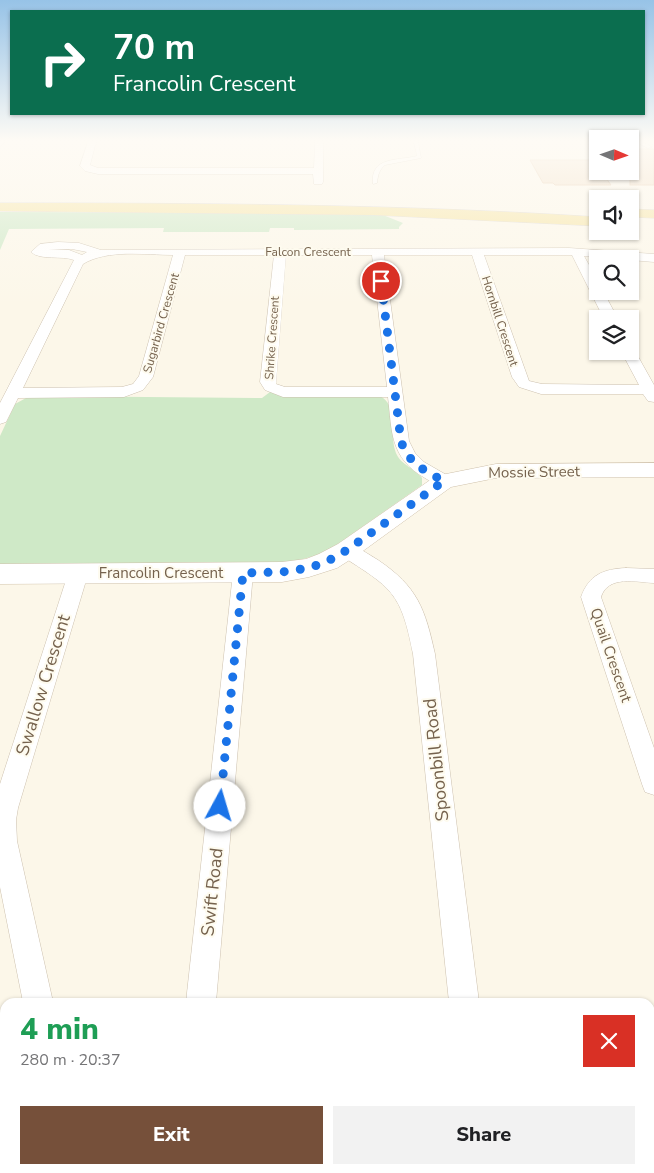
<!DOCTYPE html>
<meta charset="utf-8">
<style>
:root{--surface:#fff;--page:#f2f2f2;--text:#202124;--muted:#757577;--accent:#76503a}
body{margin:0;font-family:"Nunito Sans",sans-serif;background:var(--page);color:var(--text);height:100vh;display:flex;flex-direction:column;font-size:19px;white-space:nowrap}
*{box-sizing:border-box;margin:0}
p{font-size:16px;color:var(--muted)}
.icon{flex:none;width:28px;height:28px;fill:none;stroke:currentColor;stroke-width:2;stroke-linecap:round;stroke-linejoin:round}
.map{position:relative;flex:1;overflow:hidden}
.panel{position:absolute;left:0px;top:998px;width:655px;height:176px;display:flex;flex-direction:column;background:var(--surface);border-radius:15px 15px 0 0;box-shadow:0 1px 4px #0004}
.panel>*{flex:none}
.top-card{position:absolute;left:10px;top:10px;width:635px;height:105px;border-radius:0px;box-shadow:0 1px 4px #0004;background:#0b6e4f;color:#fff;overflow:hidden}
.needle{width:32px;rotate:92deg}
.buttons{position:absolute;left:589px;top:130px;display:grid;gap:10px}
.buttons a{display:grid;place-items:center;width:50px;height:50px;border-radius:0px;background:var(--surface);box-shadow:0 1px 4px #0004;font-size:25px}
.pin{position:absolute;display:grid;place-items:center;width:42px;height:42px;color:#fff;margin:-21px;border:2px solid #fff;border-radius:50%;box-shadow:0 1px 5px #0007}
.me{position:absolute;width:55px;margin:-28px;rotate:6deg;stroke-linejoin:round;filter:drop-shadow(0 0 4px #0008)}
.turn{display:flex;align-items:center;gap:18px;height:105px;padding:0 20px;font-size:22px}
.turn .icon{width:65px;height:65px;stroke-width:2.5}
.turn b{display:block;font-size:35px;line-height:42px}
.round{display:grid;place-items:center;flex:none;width:52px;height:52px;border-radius:0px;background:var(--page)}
.head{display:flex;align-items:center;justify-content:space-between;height:85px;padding:0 20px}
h1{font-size:30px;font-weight:800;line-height:38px;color:#1e9e55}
.button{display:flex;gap:10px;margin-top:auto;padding:10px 20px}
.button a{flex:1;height:58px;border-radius:0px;background:var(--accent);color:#fff;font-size:20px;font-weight:800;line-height:58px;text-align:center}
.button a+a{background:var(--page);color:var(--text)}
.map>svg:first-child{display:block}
</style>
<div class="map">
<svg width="654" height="1173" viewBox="0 0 654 1173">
<rect width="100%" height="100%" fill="#fcf7e9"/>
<g fill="#cfe9c7">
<polygon points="0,212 378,213 403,223 399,227 399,229 294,230 294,228 270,228 269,232 163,232 164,228 9,229 0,250"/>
<path d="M270,392L380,396C398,405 390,433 395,450C399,465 414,467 422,478V485L338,544L318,555L284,564L0,566V436L15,404L26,398L36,396L262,398Z"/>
</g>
<g fill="#f0dcc2" stroke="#e2c5a3">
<rect x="630" y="149" width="24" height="36"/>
<polygon points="530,160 593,160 598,166 598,171 601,171 611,185 555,185 553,183 543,183"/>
</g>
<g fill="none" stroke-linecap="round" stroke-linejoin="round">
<defs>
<g id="lane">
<path d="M414,142H418L421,158L385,165C379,170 378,175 377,183L373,184C370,156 398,161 417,156Z"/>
<polygon points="636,142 642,142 652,147 648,148"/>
</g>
<g id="street">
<polygon points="0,142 5,142 0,147"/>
<polygon points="88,142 96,142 90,165 98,168 314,168 315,142 323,142 323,182 322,184 314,184 313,174 98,174 85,171 80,166"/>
<path d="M58,242L79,243L101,250L569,248L654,254V262L584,256L598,281V291H603L618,319H604L572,255H484L529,381L542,384L639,385L621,351H630V347L635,351L654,385V402L648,401L643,394H541L519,387L512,377L472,255H384L409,441L415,453L424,462L450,477L453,481L450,485C440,487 433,483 425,478C390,458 392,432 388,397H283L265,390L260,382L274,255H185L153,377L143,390L124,397L18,398L6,422L0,424V403L74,260C61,255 41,261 31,252L40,244ZM48,249H72L87,252L82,255L69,250ZM173,255L139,376L133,384L122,387L23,388L83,264C108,249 145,255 173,255ZM286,255H372L387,387H285L276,384Z"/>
<path d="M347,543C358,547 368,554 378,560C418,587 425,609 435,654L479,1002H449L413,654C401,592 392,588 340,555L337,550L340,545Z"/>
<polygon points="243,566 250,568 253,573 216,1002 186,1002 233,573 236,568"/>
<polygon points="78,567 85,569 88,574 18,808 16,820 17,841 53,1002 23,1002 0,887 0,784 68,574 71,569"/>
<path d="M626,568L654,569V583C636,582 608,575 601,597L654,748V795L645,792L642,784L581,597C589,575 603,569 626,568Z"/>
<rect x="650" y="1059" width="4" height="32"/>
<rect x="0" y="1073" width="5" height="32"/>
<polygon points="166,1169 200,1169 199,1173 165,1173"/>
<polygon points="466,1169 500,1169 501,1173 467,1173"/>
</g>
<polygon id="secondary" points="654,463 654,477 496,478 451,487 356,556 337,568 309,577 282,582 0,584 0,564 282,562 306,559 319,554 338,544 436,476 496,464"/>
<g id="primary">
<path d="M0,203C199,203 398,204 598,217V226L374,215L0,211Z"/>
<polygon points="630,209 654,210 654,218 630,217"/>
</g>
</defs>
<use href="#lane" stroke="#cdc1af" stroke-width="1"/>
<use href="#street" stroke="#cdc1af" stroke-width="1"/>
<use href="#secondary" stroke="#d0c2ac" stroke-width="1"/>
<use href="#primary" stroke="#dbd6d1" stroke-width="1"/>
<use href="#lane" fill="#fff" fill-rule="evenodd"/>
<use href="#street" fill="#fff" fill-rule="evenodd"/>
<use href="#secondary" fill="#fff" fill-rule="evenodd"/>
<use href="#primary" fill="#f6e5a5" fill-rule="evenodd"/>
</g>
<linearGradient id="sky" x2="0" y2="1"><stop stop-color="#97c3e7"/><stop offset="0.46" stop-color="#fefbf5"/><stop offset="1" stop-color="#fefbf5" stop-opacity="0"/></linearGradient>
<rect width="654" height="306" fill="url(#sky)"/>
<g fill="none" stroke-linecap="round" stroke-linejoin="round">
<path stroke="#1a73e8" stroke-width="9" stroke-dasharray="0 16.2" d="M220,806L243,573L282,572L309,568L328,561L347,550L444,481C425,471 408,463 401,441L381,281"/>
</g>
<g text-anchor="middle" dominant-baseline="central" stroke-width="4" stroke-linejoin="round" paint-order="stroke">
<g font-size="12" fill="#75624d" stroke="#fefbef">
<text x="308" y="252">Falcon Crescent</text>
<text transform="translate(500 321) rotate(72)">Hornbill Crescent</text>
<text transform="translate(161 323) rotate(-74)">Sugarbird Crescent</text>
<text transform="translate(272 338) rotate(-86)">Shrike Crescent</text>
</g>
<g font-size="15" fill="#75624d" stroke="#fefbef">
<text transform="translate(534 472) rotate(-1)">Mossie Street</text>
<text x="161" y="573">Francolin Crescent</text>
<text transform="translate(611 655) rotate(71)">Quail Crescent</text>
</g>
<g font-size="18" fill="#75624d" stroke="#fefbef">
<text transform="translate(43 685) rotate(-73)">Swallow Crescent</text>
<text transform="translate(436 760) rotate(-96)">Spoonbill Road</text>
<text transform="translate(212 892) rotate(-84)">Swift Road</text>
</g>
</g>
</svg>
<div class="buttons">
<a><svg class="needle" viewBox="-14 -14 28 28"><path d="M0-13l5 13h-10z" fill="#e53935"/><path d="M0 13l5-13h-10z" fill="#757577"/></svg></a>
<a><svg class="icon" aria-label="sound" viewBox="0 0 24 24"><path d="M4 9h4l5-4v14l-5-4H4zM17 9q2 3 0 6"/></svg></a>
<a><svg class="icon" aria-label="search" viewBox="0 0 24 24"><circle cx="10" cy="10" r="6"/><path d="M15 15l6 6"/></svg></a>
<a><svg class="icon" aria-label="layers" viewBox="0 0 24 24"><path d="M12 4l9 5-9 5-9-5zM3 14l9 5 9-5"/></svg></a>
</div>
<div class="pin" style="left:381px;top:281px;background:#d93025"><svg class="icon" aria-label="arrive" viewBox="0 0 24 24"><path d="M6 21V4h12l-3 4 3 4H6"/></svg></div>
<svg class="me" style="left:220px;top:806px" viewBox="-20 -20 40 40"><circle r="19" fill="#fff"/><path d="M0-13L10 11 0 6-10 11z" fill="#1a73e8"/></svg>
<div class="top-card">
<div class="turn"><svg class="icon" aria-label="right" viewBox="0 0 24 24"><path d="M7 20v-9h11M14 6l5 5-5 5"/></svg><div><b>70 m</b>Francolin Crescent</div></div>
</div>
<section class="panel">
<div class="head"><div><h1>4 min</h1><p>280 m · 20:37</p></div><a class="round" style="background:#d93025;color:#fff"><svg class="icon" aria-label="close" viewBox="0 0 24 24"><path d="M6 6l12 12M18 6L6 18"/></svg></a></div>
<div class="button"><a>Exit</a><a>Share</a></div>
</section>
</div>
